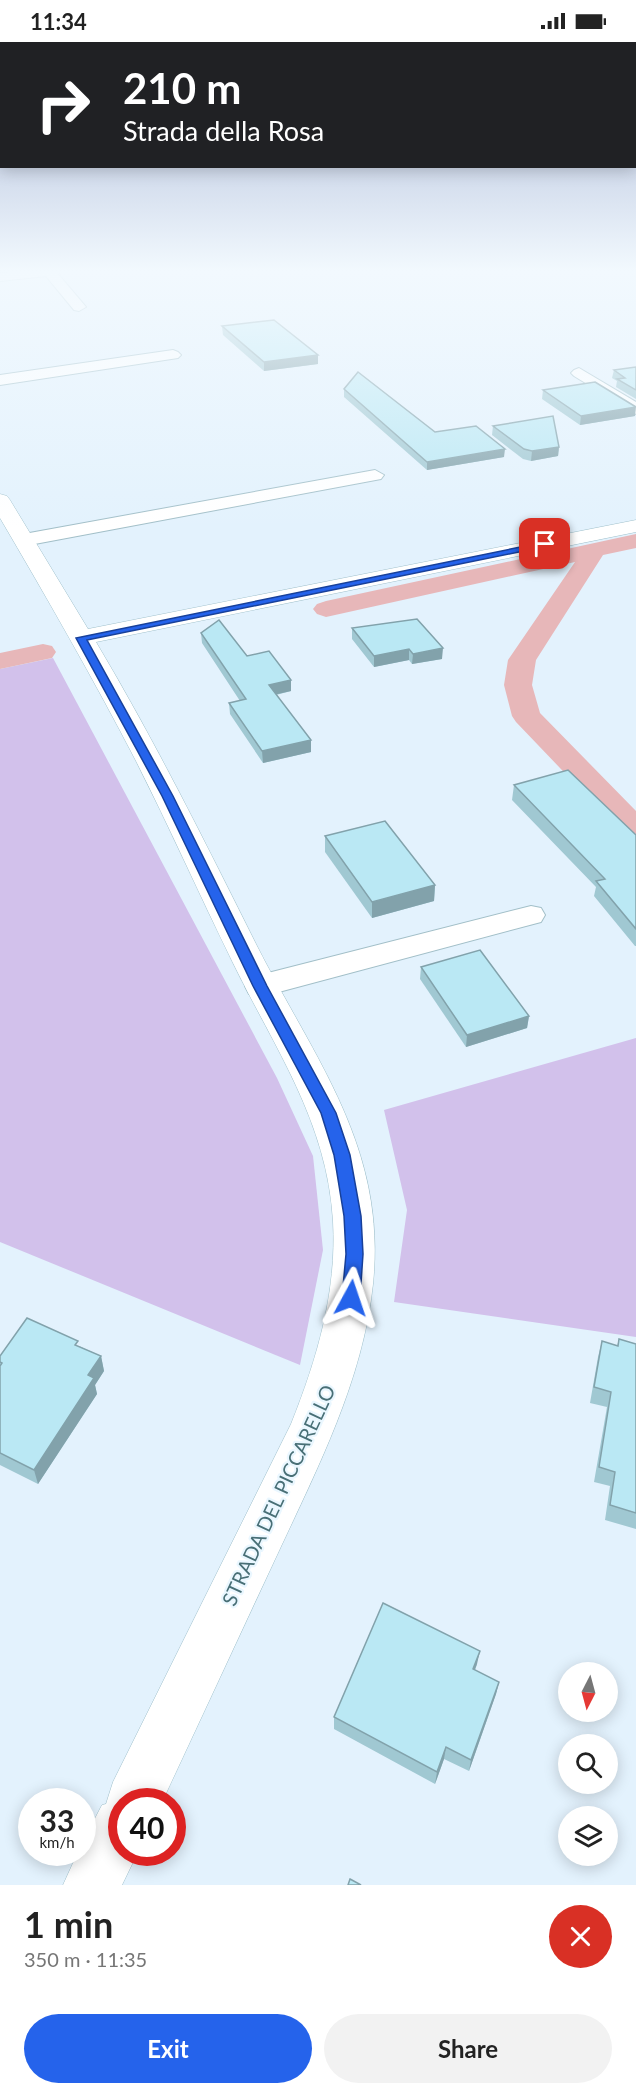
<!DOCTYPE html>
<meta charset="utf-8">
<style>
:root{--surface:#fff;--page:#f2f2f2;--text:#222;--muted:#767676;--accent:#2563eb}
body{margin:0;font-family:Lato,sans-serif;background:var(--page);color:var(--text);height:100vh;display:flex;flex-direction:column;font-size:22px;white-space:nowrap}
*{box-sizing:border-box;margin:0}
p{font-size:20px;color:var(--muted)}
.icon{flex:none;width:33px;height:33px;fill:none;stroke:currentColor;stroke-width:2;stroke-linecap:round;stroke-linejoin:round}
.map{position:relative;height:1843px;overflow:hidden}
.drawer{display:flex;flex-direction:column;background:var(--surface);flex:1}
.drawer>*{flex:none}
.banner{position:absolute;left:0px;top:0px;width:636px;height:126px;box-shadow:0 3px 15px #0003;background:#202124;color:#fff;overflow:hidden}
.needle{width:39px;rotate:186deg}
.buttons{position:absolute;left:558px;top:1620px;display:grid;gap:12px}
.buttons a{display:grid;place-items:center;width:60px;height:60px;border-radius:50%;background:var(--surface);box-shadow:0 3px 15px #0003;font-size:30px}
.speed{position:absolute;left:18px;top:1746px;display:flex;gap:12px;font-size:30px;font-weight:700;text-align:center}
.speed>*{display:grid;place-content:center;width:78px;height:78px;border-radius:50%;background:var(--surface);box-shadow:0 3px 15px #0003;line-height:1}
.speed small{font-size:15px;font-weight:400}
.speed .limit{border:9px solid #d22;background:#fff;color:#111}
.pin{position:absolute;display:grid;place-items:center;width:51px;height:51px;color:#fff;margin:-26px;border-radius:12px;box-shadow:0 3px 9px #0006}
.me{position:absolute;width:66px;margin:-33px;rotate:5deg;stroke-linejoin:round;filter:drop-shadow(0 0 4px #0008)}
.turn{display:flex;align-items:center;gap:21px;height:126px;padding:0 24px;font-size:27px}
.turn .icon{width:78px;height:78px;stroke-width:2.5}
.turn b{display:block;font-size:42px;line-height:51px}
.round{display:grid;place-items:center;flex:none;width:63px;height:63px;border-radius:32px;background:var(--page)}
.summary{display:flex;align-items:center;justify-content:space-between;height:102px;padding:0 24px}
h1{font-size:36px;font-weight:700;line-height:45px}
.button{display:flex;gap:12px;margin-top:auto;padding:12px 24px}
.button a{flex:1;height:69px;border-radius:36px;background:var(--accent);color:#fff;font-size:24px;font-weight:700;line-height:69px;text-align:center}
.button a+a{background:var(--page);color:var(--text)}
.status{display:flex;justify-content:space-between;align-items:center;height:42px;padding:0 30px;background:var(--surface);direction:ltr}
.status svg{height:16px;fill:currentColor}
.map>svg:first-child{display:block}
</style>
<div class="status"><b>11:34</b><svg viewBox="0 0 49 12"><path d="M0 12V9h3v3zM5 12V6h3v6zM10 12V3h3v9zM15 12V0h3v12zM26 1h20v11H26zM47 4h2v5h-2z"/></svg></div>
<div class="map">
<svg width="636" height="1843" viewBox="0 0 636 1843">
<rect width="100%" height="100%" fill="#e3f2fd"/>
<g fill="#d2c1eb">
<polygon points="53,616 277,1036 313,1114 323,1208 300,1323 0,1200 0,627"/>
<polygon points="636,996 636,1295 394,1260 407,1168 384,1068"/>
</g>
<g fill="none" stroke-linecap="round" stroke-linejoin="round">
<g fill="#e7b7b9" fill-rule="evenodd">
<polygon points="636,492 636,506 603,513 536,618 532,643 540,671 636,769 636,797 625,794 516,680 512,674 504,643 508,618 575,520 326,575 317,572 313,567 317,562 326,559"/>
<polygon points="43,602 52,604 56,610 52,616 0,627 0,611"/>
</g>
<defs>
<g id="street">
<polygon points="23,229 60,229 58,232 86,265 79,269 74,268 46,234 0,239 0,231"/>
<polygon points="173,308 178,310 181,313 178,316 0,343 0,333"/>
<polygon points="579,326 636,360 636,372 574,334 571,331 574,328"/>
<polygon points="375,428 384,433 381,437 24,504 14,498 24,492"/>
<polygon points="531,864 541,866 545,873 541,880 260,955 249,952 245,944 249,936 260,933"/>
</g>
<path id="secondary" d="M0,452L7,454L10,458L88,587L636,478V490L96,600C155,699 206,802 257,904C315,1018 387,1106 373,1242C363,1338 318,1425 278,1511C239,1594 201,1677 162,1760H122V1810H138L122,1843H63L78,1810H82V1801L102,1763L106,1762L113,1740L291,1382C317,1317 337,1250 333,1179C327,1079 275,1007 233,921C200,854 170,786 136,719C93,636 47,556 0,476Z"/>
</defs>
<use href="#street" stroke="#a2bfc8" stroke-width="2"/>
<use href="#secondary" stroke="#9fc0cb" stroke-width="1"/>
<use href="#street" fill="#fff" fill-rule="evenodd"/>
<use href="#secondary" fill="#fff" fill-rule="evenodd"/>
</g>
<g fill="#a0c8d2">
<polygon points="222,284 318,322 264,329 223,293"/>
<polygon points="636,325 636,357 616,345 617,339 612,336 614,328"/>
<polygon points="344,347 435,390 504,415 427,428 344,355"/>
<polygon points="543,348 635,374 580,383 542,357"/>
<polygon points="493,384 559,405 558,414 531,419 523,417 492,393"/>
<polygon points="352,586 442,617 412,622 409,618 374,625 352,597"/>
<polygon points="201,591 247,614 291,649 276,653 311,698 311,710 263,721 230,672 229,661 240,659 202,601"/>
<polygon points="514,743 636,793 636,904 635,904 594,854 596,845 512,758"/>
<polygon points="325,794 435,843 434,859 372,876 325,810"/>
<polygon points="421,925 529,974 527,986 466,1005 420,937"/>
<polygon points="619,1297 636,1302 636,1487 605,1478 610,1444 594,1440 607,1365 590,1361 598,1315 602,1299 617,1304"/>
<polygon points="79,1304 101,1314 104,1329 95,1343 97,1352 38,1442 0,1423 0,1314"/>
<polygon points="477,1622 475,1628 499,1640 496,1652 469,1729 444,1717 435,1742 334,1687 334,1675"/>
</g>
<g fill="#82a2ab">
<polygon points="318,313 318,322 264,329 264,320"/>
<polygon points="636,365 635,374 580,383 581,374"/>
<polygon points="559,405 558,414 531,419 532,409"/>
<polygon points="505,407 504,415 427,428 427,420"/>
<polygon points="443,606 442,617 412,622 413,612"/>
<polygon points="409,607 409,618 374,625 374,614"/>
<polygon points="291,638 291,649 269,654 269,643"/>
<polygon points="311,698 311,710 263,721 262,709"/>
<polygon points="435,843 434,859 372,876 372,860"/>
<polygon points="529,974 527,986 466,1005 467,993"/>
<polygon points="101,1314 104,1329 95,1343 97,1352 38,1442 34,1428 88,1333"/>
<polygon points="480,1609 477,1622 470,1640 473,1627"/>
<polygon points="499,1640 496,1652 469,1729 471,1718"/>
<polygon points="446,1705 444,1717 435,1742 437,1730"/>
</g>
<g fill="#bae8f4" stroke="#82a2ab" stroke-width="1.5">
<polygon points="274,278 318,313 264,320 222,284"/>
<polygon points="636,325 636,348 617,337 625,336 614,328"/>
<polygon points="358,330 435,390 476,384 505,407 427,420 344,347"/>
<polygon points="595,340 636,365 581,374 543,348"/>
<polygon points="553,374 559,405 532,409 524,407 493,384"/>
<polygon points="417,577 443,606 413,612 409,607 374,614 352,586"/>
<polygon points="219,578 247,614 269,609 291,638 269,643 311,698 262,709 229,661 246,657 201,591"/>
<polygon points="568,728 636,793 636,887 596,839 605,837 514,743"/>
<polygon points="385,779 435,843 372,860 325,794"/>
<polygon points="480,908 529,974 467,993 421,925"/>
<polygon points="27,1276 78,1299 75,1303 101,1314 88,1333 94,1336 34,1428 0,1411 0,1324 2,1321 0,1320 0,1314"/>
<polygon points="619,1297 636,1302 636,1471 610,1463 615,1430 599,1425 611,1350 594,1345 602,1299 618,1304"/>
<polygon points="383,1561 480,1609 473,1627 499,1640 471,1718 446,1705 437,1730 334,1675"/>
<polygon points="350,1837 361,1843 348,1843"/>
</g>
<linearGradient id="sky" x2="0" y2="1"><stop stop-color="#a7b5d5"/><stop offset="0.47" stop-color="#f2f9fe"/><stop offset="1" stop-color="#f2f9fe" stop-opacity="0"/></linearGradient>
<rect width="636" height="487" fill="url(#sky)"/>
<polygon fill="#2563eb" stroke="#184099" stroke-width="1.5" points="545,500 549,502 548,504 87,598 173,754 267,944 336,1071 350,1113 361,1174 363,1212 360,1256 357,1261 351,1263 345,1261 342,1256 346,1212 344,1174 334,1113 321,1071 253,944 162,754 76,596"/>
<g text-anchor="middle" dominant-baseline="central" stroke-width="4.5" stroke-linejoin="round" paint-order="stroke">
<g font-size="20" fill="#486f76" stroke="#eaf7ff">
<text transform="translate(278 1453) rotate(-65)">STRADA DEL PICCARELLO</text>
</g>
</g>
</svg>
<div class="buttons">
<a><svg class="needle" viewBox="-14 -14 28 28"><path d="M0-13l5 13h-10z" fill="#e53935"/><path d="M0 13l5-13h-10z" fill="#767676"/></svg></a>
<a><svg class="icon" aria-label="search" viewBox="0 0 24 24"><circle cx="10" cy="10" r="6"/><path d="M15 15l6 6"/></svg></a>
<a><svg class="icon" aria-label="layers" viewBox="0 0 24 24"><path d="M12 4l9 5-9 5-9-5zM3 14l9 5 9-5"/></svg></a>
</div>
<div class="speed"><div>33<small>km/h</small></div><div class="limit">40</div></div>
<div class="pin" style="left:545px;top:502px;background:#d93025"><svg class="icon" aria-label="arrive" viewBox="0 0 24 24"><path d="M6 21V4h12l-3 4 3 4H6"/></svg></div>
<svg class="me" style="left:351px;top:1256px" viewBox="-20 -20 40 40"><path d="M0-17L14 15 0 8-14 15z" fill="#2563eb" stroke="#fff" stroke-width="4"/></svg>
<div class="banner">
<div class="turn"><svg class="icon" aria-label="right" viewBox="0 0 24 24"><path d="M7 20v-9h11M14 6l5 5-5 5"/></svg><div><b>210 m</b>Strada della Rosa</div></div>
</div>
</div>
<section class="drawer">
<div class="summary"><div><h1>1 min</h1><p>350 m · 11:35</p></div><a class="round" style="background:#d93025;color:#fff"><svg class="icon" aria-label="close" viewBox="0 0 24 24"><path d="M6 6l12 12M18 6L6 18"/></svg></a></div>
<div class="button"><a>Exit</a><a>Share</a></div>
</section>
